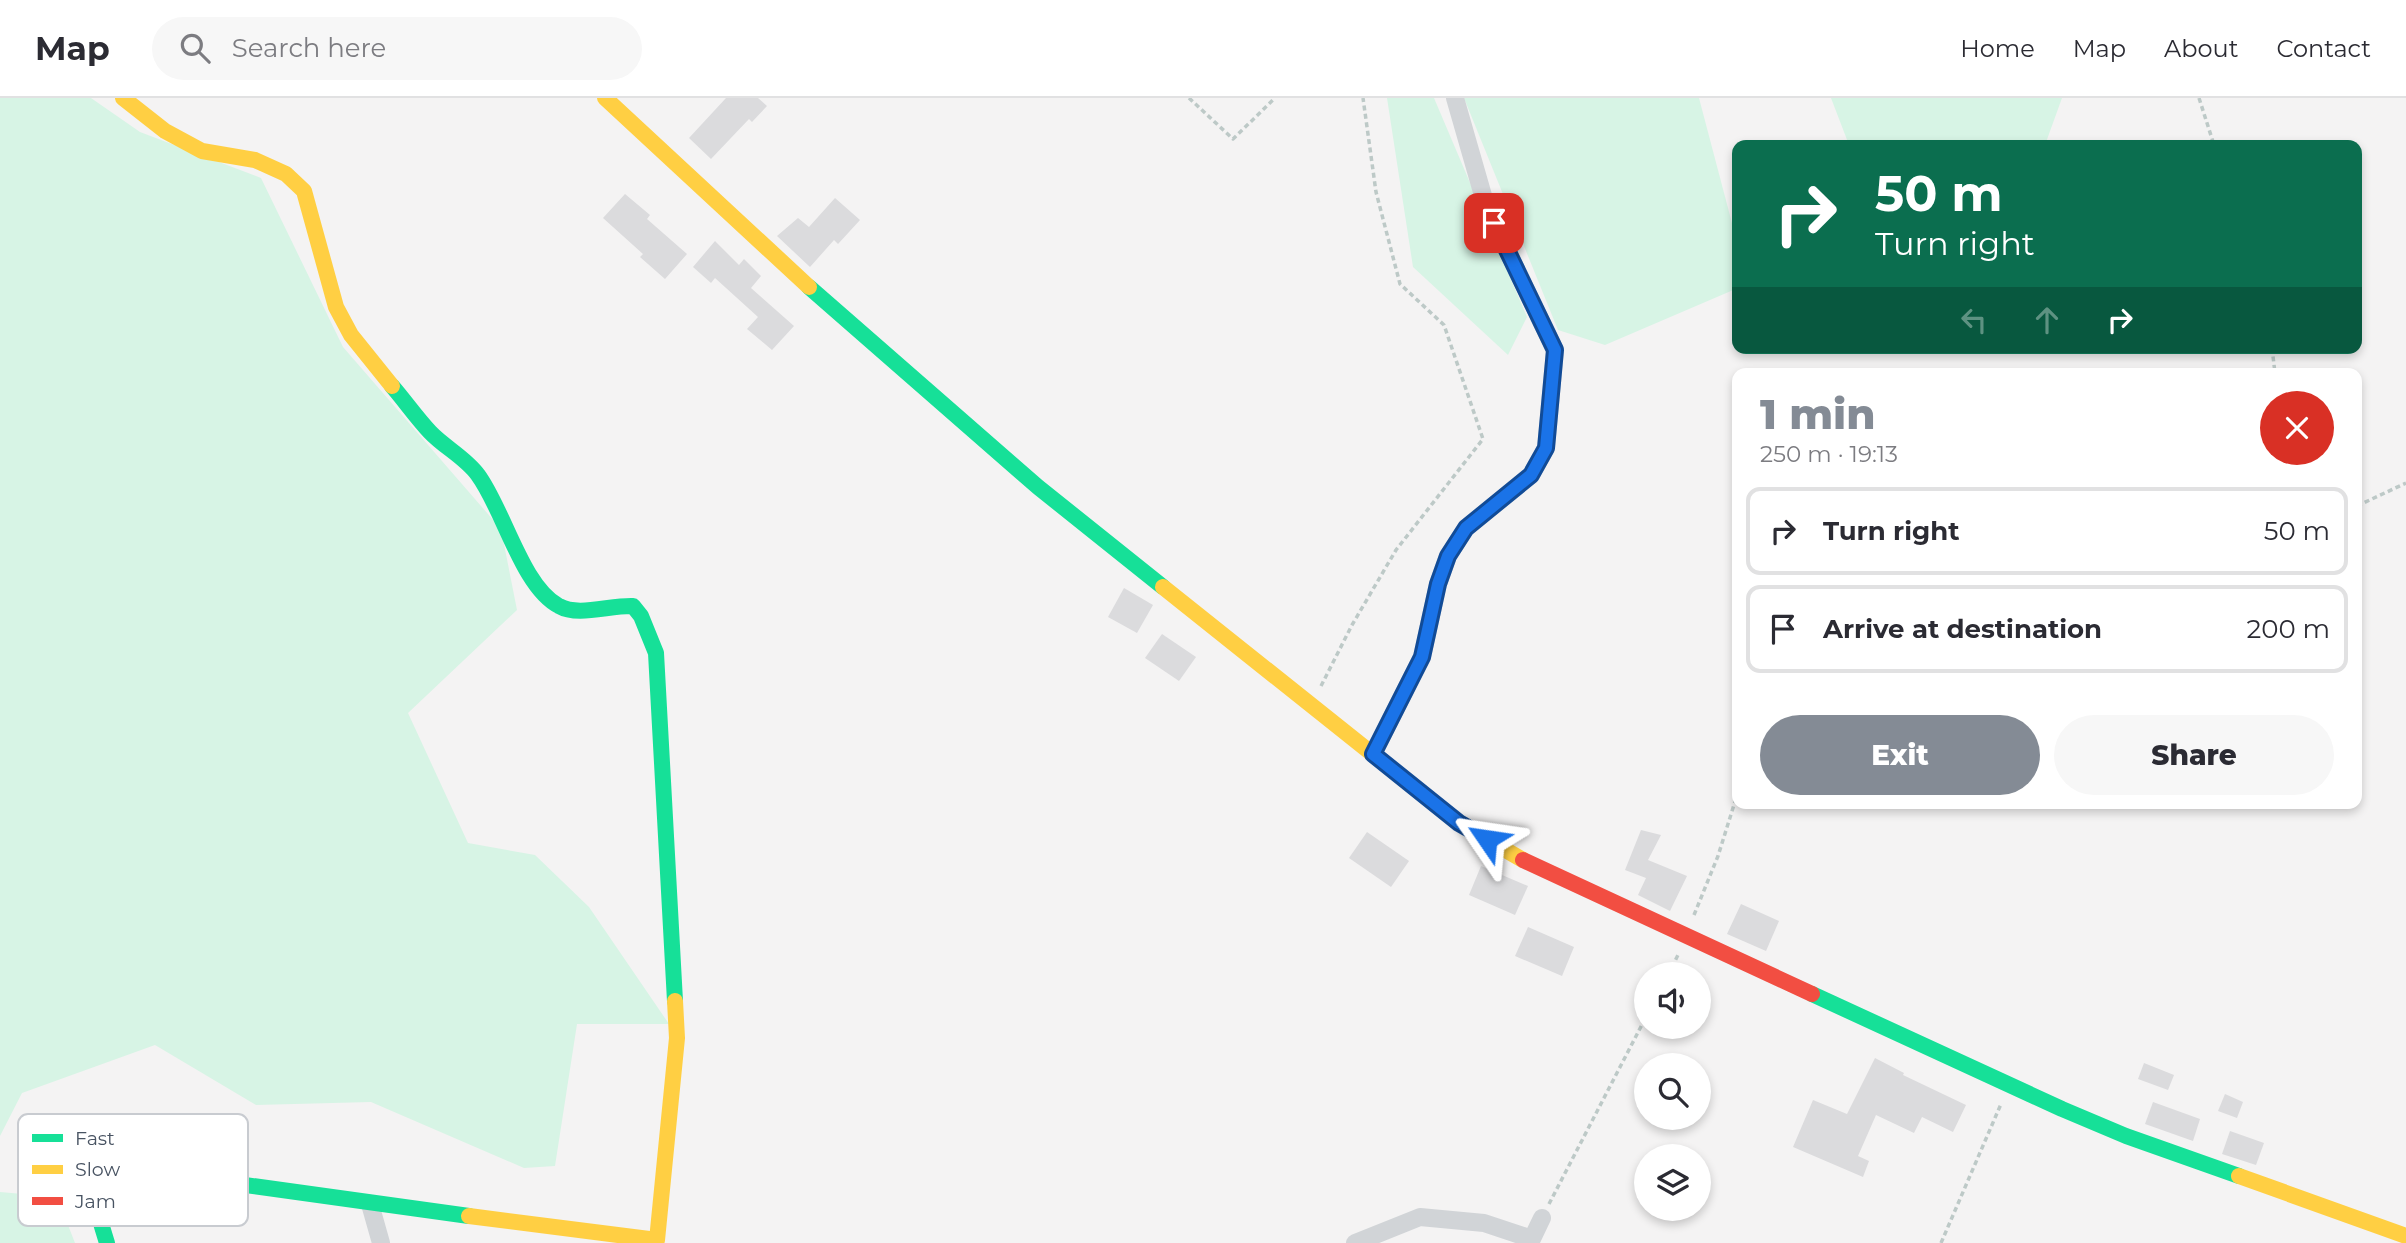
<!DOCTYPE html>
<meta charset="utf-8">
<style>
:root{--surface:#fff;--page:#f7f7f7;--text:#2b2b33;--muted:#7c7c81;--line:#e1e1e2;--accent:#848b95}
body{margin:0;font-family:Montserrat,sans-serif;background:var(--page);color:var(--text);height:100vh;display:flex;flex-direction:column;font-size:26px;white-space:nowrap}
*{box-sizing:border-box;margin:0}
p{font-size:23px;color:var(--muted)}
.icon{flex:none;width:38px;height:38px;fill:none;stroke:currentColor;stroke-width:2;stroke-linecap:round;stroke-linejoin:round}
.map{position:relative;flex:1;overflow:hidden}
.sheet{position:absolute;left:1732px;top:270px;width:630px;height:441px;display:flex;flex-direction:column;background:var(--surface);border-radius:14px;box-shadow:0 4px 10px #0003}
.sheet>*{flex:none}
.banner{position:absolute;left:1732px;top:42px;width:630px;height:214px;border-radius:14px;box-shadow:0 4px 10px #0003;background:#0b6e4f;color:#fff;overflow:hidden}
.tools{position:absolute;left:1634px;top:864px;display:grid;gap:14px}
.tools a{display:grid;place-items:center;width:77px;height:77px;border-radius:50%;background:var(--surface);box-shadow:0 4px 10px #0003;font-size:35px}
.pin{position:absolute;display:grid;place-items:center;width:60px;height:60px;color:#fff;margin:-30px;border-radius:14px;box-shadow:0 4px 10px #0006}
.me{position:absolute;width:77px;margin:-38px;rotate:302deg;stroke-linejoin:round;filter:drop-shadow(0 0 5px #0008)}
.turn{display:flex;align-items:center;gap:24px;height:147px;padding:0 28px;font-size:32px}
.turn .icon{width:91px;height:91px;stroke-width:2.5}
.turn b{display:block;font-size:49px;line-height:60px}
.lanes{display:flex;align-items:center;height:66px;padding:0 28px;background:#0003;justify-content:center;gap:35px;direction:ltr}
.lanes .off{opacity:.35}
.round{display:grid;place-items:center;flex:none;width:74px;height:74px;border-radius:37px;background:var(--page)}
.head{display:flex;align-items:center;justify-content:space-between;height:119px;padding:0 28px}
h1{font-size:42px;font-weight:800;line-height:52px;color:var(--accent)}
.button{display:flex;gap:14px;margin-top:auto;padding:14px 28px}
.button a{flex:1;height:80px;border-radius:42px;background:var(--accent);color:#fff;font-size:28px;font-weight:800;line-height:80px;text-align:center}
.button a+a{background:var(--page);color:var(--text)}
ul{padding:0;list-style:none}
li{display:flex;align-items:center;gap:21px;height:88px;margin:0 14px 10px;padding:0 14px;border:4px solid var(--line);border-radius:14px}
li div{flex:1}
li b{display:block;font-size:26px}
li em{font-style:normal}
header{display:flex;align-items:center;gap:42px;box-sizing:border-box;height:98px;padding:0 35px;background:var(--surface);border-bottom:2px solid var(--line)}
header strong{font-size:33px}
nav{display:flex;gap:38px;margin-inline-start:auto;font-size:24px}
.search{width:490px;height:63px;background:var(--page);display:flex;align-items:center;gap:18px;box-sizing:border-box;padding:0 24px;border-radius:38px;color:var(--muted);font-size:26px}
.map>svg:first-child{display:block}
</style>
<header>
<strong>Map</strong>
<div class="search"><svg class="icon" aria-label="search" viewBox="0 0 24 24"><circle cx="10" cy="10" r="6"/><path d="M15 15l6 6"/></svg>Search here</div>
<nav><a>Home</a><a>Map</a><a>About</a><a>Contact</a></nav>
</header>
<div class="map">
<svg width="2406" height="1145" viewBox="0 0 2406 1145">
<rect width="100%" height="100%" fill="#f4f3f3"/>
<g fill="#d7f4e5">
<polygon points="0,0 91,0 140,34 261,80 343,249 501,431 517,512 408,615 468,745 535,757 589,809 669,926 577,926 555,1068 524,1070 371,1004 256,1007 155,947 22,995 0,1038"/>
<polygon points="1387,0 1434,0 1527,219 1508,257 1413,169"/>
<polygon points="1464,0 1699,0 1738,148 1738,190 1605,247 1558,232"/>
<polygon points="1831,0 2062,0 2045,47 1849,47"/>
<polygon points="0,1094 57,1099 75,1145 0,1145"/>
</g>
<g fill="#dbdbdd">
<polygon points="726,0 758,0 767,8 752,24 749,21 711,61 689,40"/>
<polygon points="625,96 650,117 647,121 687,156 665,181 640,159 643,156 603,120"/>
<polygon points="835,100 860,122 838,146 834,142 810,169 777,138 798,120 809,129"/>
<polygon points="715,143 739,167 744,161 761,178 751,190 794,228 772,252 747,231 758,219 715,180 711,185 693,169"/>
<polygon points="1124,490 1153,507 1137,535 1108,519"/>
<polygon points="1162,536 1196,559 1179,583 1145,560"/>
<polygon points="1641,732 1661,737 1648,762 1687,778 1670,813 1638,797 1646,780 1625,772"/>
<polygon points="1367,734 1409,763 1391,789 1349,760"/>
<polygon points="1481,768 1528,788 1515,817 1469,797"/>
<polygon points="1741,806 1779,823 1766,853 1727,836"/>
<polygon points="1528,829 1574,849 1562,878 1515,858"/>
<polygon points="1875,960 1904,975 1903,977 1966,1007 1953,1034 1922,1019 1914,1035 1876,1017 1858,1058 1869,1063 1863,1079 1793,1049 1813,1002 1847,1016"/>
<polygon points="2144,965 2174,977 2168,992 2138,981"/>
<polygon points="2225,996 2243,1004 2237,1020 2218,1013"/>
<polygon points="2153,1004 2200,1021 2193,1043 2145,1026"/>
<polygon points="2230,1033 2264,1045 2256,1067 2222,1056"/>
</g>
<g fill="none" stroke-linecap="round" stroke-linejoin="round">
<g stroke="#bdc9c7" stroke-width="3.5" stroke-dasharray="5 3.5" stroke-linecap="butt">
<polyline points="1189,0 1233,41 1275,0"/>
<polyline points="2199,0 2214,47"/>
<polyline points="2272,250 2275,275"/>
<polyline points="2357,408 2406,385"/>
<polyline points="1321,588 1352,527 1396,452 1483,341 1444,227 1400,186 1376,94 1363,0"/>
<polyline points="1694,817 1718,758 1738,694"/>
<polyline points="1668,877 1678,857"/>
<polyline points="1549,1106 1647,917"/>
<polyline points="1941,1145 2001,1006"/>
</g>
<g stroke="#d1d4d7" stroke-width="18">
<polyline points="1373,656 1422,559 1438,486 1448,458 1466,430 1531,377 1546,350 1555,252 1486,108 1455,0"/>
<polyline points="370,1106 381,1145"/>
<polyline points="1355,1145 1420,1119 1484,1125 1532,1141 1542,1120"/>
</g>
<g stroke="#16e098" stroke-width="16">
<polyline points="809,189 1038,389 1163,489"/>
<path d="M392,288C405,303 416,319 430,334C444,349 466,360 478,377C504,412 522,489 559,508C578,519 610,507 633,508L641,518L656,555L675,903"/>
<polyline points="1812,896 2062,1011 2126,1038 2239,1078"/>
<polyline points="107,1145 96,1109 106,1093 231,1085 469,1118"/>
</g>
<g stroke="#ffcf43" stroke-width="16">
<polyline points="123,0 165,33 202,53 255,62 286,76 304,93 336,209 351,237 392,288"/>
<polyline points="605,0 809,189"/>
<polyline points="1163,489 1459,725 1523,762"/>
<polyline points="2239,1078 2406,1138"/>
<polyline points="469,1118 657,1142 677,940 675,903"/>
</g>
<polyline stroke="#f24e42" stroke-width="16" points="1523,762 1812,896"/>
</g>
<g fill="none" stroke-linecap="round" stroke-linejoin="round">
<defs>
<polyline id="route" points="1487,741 1459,725 1373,656 1422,559 1438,486 1448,458 1466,430 1531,377 1546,350 1555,252 1494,125"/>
</defs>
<use href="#route" stroke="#114b97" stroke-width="18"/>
<use href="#route" stroke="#1a73e8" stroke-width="12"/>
</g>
<rect x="18" y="1016" width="230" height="112" rx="10" fill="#fff" stroke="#c8cbd0" stroke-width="2"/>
<rect x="32" y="1036" width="31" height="8" fill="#16e098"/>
<rect x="32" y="1067" width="31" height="9" fill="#ffcf43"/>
<rect x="32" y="1099" width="31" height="8" fill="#f24e42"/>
<g font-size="19" fill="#485362">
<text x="75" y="1047">Fast</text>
<text x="75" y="1078">Slow</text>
<text x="75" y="1110">Jam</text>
</g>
</svg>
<div class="tools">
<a><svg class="icon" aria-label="sound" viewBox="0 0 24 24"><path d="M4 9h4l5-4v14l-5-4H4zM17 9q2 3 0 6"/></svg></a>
<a><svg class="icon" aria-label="search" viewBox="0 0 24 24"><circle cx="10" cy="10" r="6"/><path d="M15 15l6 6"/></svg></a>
<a><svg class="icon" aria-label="layers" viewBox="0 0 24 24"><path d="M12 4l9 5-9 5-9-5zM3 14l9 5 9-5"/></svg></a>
</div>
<div class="pin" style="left:1494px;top:125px;background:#d93025"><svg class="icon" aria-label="arrive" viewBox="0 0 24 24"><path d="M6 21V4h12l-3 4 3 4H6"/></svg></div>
<svg class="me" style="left:1487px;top:741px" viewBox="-20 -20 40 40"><path d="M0-17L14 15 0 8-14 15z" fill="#1a73e8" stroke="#fff" stroke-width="4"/></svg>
<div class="banner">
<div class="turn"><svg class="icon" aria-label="right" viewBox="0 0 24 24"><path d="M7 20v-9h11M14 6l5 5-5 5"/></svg><div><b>50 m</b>Turn right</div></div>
<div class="lanes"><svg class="icon off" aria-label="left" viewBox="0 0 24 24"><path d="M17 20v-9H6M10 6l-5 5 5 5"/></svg><svg class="icon off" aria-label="ahead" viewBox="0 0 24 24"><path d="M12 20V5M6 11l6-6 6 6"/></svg><svg class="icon" aria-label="right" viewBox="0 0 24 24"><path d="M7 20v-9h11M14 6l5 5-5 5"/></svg></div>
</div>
<section class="sheet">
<div class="head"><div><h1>1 min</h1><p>250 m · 19:13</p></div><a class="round" style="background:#d93025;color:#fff"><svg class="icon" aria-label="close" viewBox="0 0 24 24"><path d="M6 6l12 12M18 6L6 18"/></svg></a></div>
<ul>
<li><svg class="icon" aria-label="right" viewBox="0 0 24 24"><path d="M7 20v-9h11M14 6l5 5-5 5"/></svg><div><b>Turn right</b></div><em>50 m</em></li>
<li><svg class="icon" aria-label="arrive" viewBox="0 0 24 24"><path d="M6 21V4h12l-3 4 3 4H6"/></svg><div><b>Arrive at destination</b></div><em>200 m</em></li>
</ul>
<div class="button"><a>Exit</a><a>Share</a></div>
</section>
</div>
